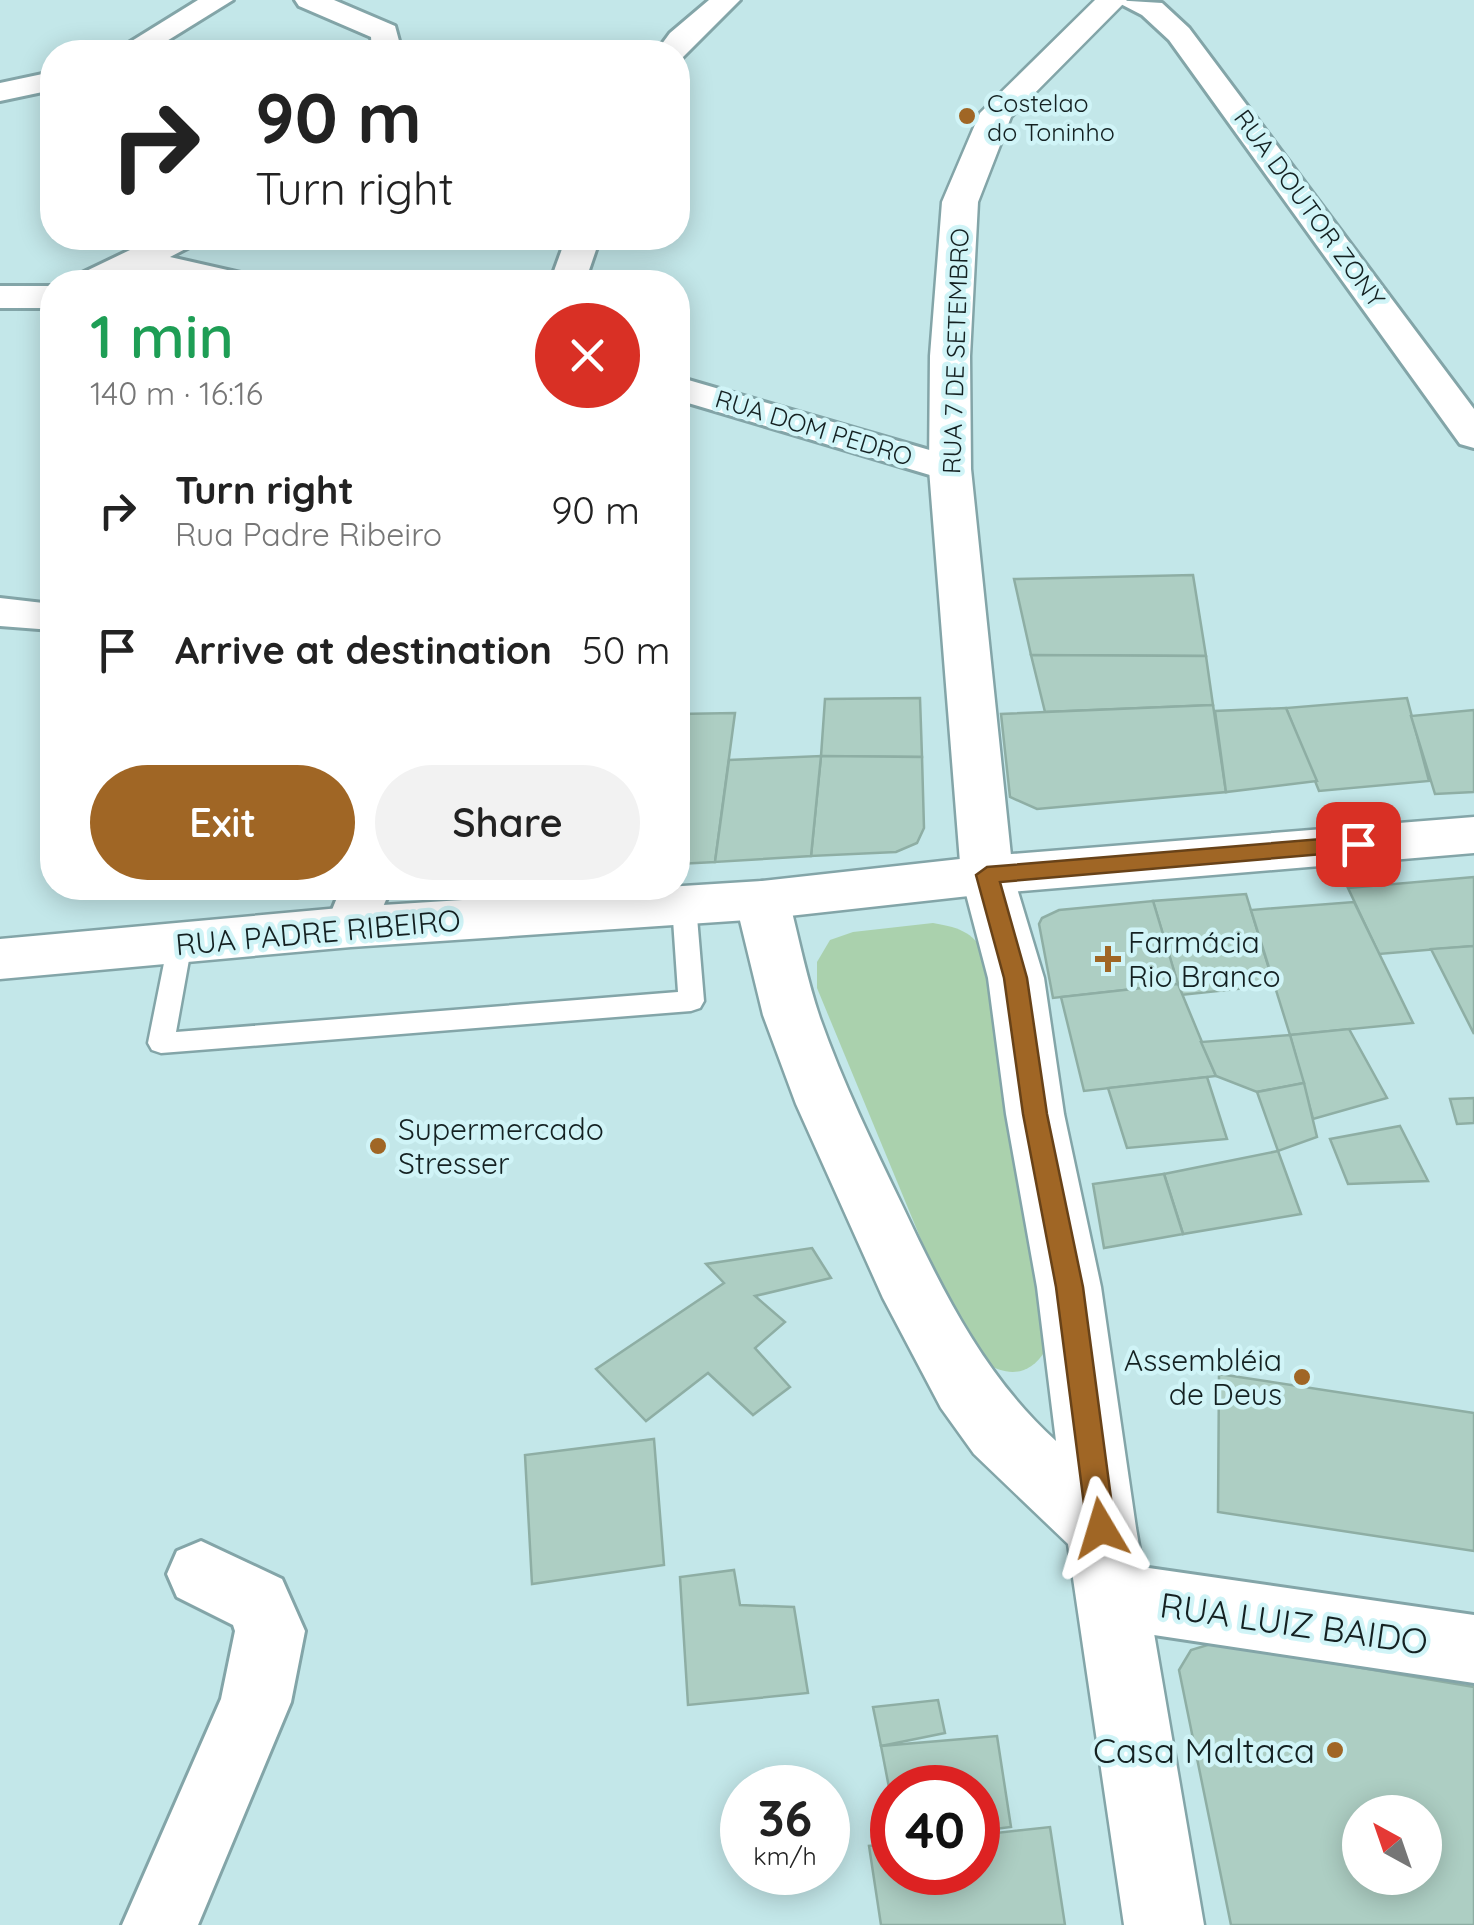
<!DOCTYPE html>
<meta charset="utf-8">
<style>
:root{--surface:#fff;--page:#f2f2f2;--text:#222;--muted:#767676;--accent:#a06625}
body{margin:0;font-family:Quicksand,sans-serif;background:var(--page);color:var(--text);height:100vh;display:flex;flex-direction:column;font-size:38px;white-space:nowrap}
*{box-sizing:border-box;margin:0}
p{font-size:32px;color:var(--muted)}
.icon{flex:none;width:55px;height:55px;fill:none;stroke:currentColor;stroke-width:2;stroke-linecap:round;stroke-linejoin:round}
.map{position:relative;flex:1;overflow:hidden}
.side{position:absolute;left:40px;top:270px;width:650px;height:630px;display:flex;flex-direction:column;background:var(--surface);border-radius:40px;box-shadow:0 5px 25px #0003}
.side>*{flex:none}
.top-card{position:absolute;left:40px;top:40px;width:650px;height:210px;border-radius:40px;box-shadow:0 5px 25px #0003;background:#fff;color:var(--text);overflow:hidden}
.needle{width:65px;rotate:320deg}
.controls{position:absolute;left:1342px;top:1795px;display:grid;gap:20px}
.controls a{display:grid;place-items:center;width:100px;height:100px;border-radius:50%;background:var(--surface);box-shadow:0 5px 25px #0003;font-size:50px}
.speed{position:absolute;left:720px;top:1765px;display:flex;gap:20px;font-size:50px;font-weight:700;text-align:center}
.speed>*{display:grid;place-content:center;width:130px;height:130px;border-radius:50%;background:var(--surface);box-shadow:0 5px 25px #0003;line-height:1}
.speed small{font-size:25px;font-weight:400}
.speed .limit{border:15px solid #d22;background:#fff;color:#111}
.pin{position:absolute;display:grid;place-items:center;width:85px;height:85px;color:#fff;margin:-42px;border-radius:20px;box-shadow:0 5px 15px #0006}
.me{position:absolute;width:110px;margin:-55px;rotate:353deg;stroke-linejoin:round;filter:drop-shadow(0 0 8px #0008)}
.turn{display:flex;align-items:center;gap:35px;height:210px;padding:0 50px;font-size:45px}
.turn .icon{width:130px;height:130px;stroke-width:2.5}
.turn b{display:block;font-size:70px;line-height:85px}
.round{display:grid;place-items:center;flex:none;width:105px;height:105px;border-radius:52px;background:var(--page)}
.head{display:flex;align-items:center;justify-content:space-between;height:170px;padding:0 50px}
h1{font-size:60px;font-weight:600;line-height:75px;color:#1e9e55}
.button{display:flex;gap:20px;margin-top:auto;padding:20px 50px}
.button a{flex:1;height:115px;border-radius:60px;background:var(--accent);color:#fff;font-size:40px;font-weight:600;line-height:115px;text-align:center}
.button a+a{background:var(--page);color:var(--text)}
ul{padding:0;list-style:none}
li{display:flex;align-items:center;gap:30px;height:140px;padding:0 50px}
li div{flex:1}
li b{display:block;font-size:38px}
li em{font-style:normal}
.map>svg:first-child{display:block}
</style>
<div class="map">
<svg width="1474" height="1925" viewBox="0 0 1474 1925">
<rect width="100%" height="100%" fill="#c3e7e9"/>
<path fill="#aad1ad" d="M933,923C962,928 975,933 988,960L1045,1351C1022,1389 984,1369 963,1341L817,988V962L830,940L853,932Z"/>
<g fill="#adcec3" stroke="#8eaea4" stroke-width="2.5" fill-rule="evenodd">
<polygon points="1193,575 1206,656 1031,655 1014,579"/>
<polygon points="1031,655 1206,656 1213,705 1045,712"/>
<polygon points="920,698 922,757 821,756 825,699"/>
<polygon points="1407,698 1429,781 1319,791 1286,708"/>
<polygon points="1213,705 1226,792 1037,809 1010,797 1001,714"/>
<polygon points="1286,708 1317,781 1226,792 1215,711"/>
<polygon points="1474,710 1474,792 1435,794 1411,716"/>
<polygon points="735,713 715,862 678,864 678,714"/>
<polygon points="821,756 922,757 924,828 917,843 896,852 811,856"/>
<polygon points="821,756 811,856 715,862 729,760"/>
<polygon points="1474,877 1474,946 1379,954 1348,888"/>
<polygon points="1246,894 1274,985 1181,995 1153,901"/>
<polygon points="1153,901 1178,984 1053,998 1039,924 1042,918 1059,910"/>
<polygon points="1354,902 1413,1023 1290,1035 1251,910"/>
<polygon points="1474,946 1474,1034 1431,949"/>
<polygon points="1178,984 1216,1076 1084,1091 1061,997"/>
<polygon points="1349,1029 1387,1098 1313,1119 1290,1035"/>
<polygon points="1290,1035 1304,1083 1257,1092 1216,1076 1201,1042"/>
<polygon points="1207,1077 1227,1139 1127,1148 1108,1088"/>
<polygon points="1304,1083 1317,1137 1278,1151 1257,1092"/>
<polygon points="1474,1098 1474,1123 1457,1124 1450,1099"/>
<polygon points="1400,1126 1428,1181 1348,1184 1330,1139"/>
<polygon points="1278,1151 1301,1214 1183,1234 1164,1174"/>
<polygon points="1164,1174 1183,1234 1104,1248 1093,1184"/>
<polygon points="812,1248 831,1278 755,1296 785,1322 755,1348 790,1387 753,1415 708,1373 646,1421 596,1369 724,1283 706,1264"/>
<polygon points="1219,1374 1474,1413 1474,1551 1218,1512"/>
<polygon points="654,1439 664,1565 532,1584 525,1455"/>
<polygon points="734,1570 740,1605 794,1607 808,1693 688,1705 680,1577"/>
<path d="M1214,1643L1474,1687V1925H1231L1179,1670L1191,1650ZM1360,1812H1425V1878H1360Z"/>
<polygon points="938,1700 945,1733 881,1746 873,1707"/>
<polygon points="997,1736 1011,1827 978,1831 978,1788 892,1788 892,1803 881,1746"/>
<polygon points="1050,1827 1065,1925 881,1925 869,1846 892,1844 892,1872 978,1872 978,1835"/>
</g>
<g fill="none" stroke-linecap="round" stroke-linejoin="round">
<defs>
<polygon id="service" points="684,896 696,905 704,1001 700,1008 691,1011 161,1053 152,1050 148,1043 168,943 180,934 192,943 176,1032 678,992 672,905"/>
<g id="minor">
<polygon points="198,0 233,0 149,52 114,52"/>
<polygon points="295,0 334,0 395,26 402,52 372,52 371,37 299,6"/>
<polygon points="709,0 740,0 682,58 678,59 678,52 656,52 670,33"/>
<polygon points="1113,0 1162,3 1189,28 1474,409 1474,448 1460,444 1169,40 1142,15"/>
<polygon points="52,72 52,90 0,101 0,83"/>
<polygon points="155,238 198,238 193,245 170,257 245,274 250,282 189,282 142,271 119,282 75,282 80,274"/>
<polygon points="566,238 600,238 585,282 550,282"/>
<rect x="0" y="286" width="52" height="22"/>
<polygon points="678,377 964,460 970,469 964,478 950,481 678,400"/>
<polygon points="0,598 52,604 52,630 0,626"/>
<polygon points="341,888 391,888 369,940 351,946 333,940 325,927"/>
<polygon points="201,1541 282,1579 305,1631 291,1702 198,1925 122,1925 221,1699 235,1631 233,1625 177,1597 167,1574 177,1551"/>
<polygon points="1114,1563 1474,1615 1474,1683 1114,1629 1090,1619 1080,1596 1090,1573"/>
</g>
<path id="tertiary" d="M1095,0H1127L1011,117L978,202L970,356L971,469L1013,875L1044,978L1064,1114L1101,1287L1136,1528L1204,1925H1124L1068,1544L974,1454L941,1408L883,1298L796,1104L763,1015L735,900L743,886L762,881L781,886L789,900C799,939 807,980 820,1018C843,1083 873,1145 903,1207C943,1292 985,1377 1056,1441L1037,1287L1006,1114L988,978L961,875L929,469L930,356L942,202L980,113Z"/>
<polygon id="secondary" points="1474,817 1474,853 987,894 762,919 351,947 0,979 0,939 351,907 762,881 987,856"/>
</defs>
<use href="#service" stroke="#83a5a8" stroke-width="5"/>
<use href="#minor" stroke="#83a5a8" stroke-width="6"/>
<use href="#tertiary" stroke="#83a5a8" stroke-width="5"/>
<use href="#secondary" stroke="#83a5a8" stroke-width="5"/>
<use href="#service" fill="#fff" fill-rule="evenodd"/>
<use href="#minor" fill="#fff" fill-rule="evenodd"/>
<use href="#tertiary" fill="#fff" fill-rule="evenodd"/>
<use href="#secondary" fill="#fff" fill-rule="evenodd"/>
</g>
<polygon fill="#a06625" stroke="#684218" stroke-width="2.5" points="1358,836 1369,844 1358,851 1000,882 1027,978 1047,1114 1083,1287 1115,1528 1111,1537 1101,1541 1091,1537 1087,1528 1056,1287 1023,1114 1004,978 976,875 987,867"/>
<g fill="#a06625" stroke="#d0f4f7" stroke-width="4">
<circle cx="967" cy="116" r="10"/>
<path d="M1103 944h10v10h10v10h-10v10h-10v-10h-10v-10h10z"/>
<circle cx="378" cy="1146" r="10"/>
<circle cx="1302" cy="1377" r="10"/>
<circle cx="1335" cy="1750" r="10"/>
</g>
<g text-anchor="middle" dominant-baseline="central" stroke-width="9" stroke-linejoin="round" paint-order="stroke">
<g font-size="25" fill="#142122" stroke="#d0f4f7" text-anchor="start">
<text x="987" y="102">Costelao<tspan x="987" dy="29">do Toninho</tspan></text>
</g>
<g font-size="25" fill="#142122" stroke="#d0f4f7">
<text transform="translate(1310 208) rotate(54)">RUA DOUTOR ZONY</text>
<text transform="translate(955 351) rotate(-88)">RUA 7 DE SETEMBRO</text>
<text transform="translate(814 427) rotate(17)">RUA DOM PEDRO</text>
</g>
<g font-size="30" fill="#142122" stroke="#d0f4f7">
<text transform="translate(318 932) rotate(-5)">RUA PADRE RIBEIRO</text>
</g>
<g font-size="30" fill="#142122" stroke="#d0f4f7" text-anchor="start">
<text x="1128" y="942">Farmácia<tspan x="1128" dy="34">Rio Branco</tspan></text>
<text x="398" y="1129">Supermercado<tspan x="398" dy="34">Stresser</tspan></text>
<text x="1282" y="1360" text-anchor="end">Assembléia<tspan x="1282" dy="34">de Deus</tspan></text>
</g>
<g font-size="35" fill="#142122" stroke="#d0f4f7">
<text transform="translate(1294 1623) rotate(8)">RUA LUIZ BAIDO</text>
</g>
<g font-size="35" fill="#142122" stroke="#d0f4f7" text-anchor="end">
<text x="1315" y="1750">Casa Maltaca</text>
</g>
</g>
</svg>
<div class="controls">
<a><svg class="needle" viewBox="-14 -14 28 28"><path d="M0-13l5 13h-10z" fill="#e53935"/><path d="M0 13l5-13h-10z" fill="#767676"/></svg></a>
</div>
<div class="speed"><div>36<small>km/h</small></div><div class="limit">40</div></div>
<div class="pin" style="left:1358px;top:844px;background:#d93025"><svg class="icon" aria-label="arrive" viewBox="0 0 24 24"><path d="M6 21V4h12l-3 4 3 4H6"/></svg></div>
<svg class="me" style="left:1101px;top:1528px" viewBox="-20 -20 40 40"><path d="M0-17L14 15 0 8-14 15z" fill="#a06625" stroke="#fff" stroke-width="4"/></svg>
<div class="top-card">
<div class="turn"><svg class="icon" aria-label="right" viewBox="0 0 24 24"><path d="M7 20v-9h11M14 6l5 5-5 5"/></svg><div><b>90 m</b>Turn right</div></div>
</div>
<section class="side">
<div class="head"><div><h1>1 min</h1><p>140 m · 16:16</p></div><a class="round" style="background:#d93025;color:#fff"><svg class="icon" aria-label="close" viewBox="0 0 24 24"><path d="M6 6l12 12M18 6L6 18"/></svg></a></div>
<ul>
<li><svg class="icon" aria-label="right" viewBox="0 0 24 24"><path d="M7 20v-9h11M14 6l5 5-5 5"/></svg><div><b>Turn right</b><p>Rua Padre Ribeiro</p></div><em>90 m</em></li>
<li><svg class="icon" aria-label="arrive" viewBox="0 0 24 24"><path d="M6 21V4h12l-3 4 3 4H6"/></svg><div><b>Arrive at destination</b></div><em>50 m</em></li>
</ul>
<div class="button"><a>Exit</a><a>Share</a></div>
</section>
</div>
